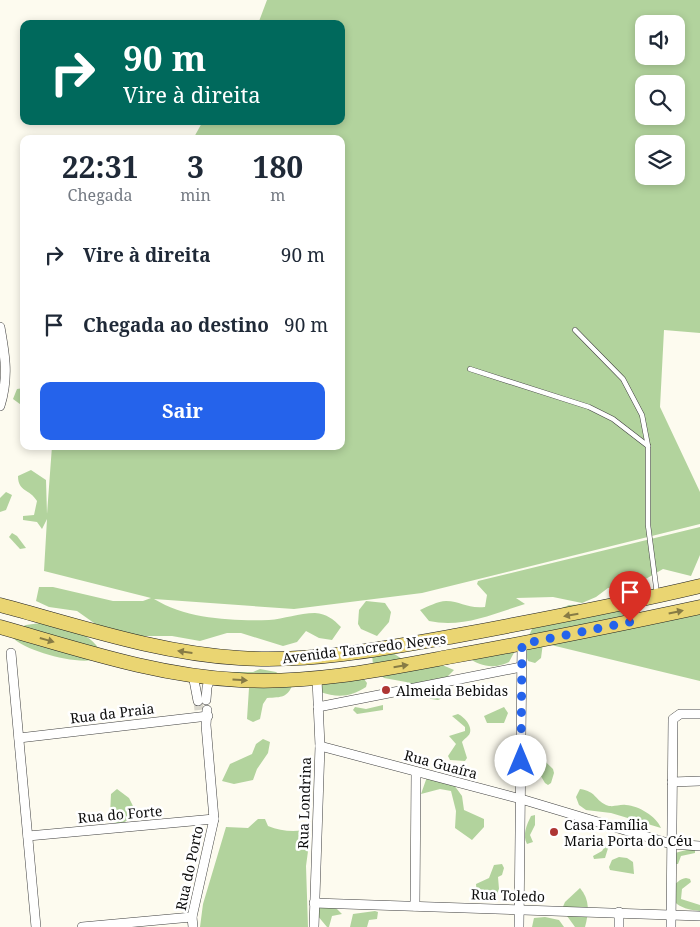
<!DOCTYPE html>
<html lang="pt">
<meta charset="utf-8">
<style>
:root{--surface:#fff;--page:#f2f2f3;--text:#1f2937;--muted:#747a83;--accent:#2563eb}
body{margin:0;font-family:"Noto Serif",serif;background:var(--page);color:var(--text);height:100vh;display:flex;flex-direction:column;font-size:19px;white-space:nowrap}
*{box-sizing:border-box;margin:0}
p{font-size:16px;color:var(--muted)}
.icon{flex:none;width:28px;height:28px;fill:none;stroke:currentColor;stroke-width:2;stroke-linecap:round;stroke-linejoin:round}
.map{position:relative;flex:1;overflow:hidden}
.drawer{position:absolute;left:20px;top:135px;width:325px;height:315px;display:flex;flex-direction:column;background:var(--surface);border-radius:10px;box-shadow:0 2px 8px #0003}
.drawer>*{flex:none}
.guide{position:absolute;left:20px;top:20px;width:325px;height:105px;border-radius:10px;box-shadow:0 2px 8px #0003;background:#00695c;color:#fff;overflow:hidden}
.buttons{position:absolute;left:635px;top:15px;display:grid;gap:10px}
.buttons a{display:grid;place-items:center;width:50px;height:50px;border-radius:10px;background:var(--surface);box-shadow:0 2px 8px #0003;font-size:25px}
.pin{position:absolute;display:grid;place-items:center;width:42px;height:42px;color:#fff;margin:-51px -21px;border-radius:50% 50% 50% 0;rotate:-45deg;box-shadow:0 0 5px #0007}
.pin .icon{rotate:45deg}
.me{position:absolute;width:55px;margin:-28px;rotate:0deg;stroke-linejoin:round;filter:drop-shadow(0 0 4px #0008)}
.turn{display:flex;align-items:center;gap:18px;height:105px;padding:0 20px;font-size:22px}
.turn .icon{width:65px;height:65px;stroke-width:2.5}
.turn b{display:block;font-size:35px;line-height:42px}
.eta{display:flex;justify-content:space-evenly;align-items:center;height:85px;text-align:center}
.eta b{font-size:30px;font-weight:700;line-height:35px}
.button{display:flex;gap:10px;margin-top:auto;padding:10px 20px}
.button a{flex:1;height:58px;border-radius:10px;background:var(--accent);color:#fff;font-size:20px;font-weight:700;line-height:58px;text-align:center}
ul{padding:0;list-style:none}
li{display:flex;align-items:center;gap:15px;height:70px;padding:0 20px}
li div{flex:1}
li b{display:block;font-size:19px}
li em{font-style:normal}
.map>svg:first-child{display:block}
</style>
<div class="map">
<svg width="700" height="927" viewBox="0 0 700 927">
<rect width="100%" height="100%" fill="#fdfbef"/>
<g fill="#b2d39d" fill-rule="evenodd">
<path d="M267,0H700V333L664,330L660,407L700,492V524L422,593L294,609L154,599C187,619 231,621 269,620C284,619 299,613 315,613C327,614 333,619 341,627L332,640L319,638L306,631L297,642L283,646L241,633H227L200,641L172,636H128L101,628L77,611L49,607L36,601L39,587H53L113,601H143L151,598L44,571L47,519L42,529L37,522L23,520V516L34,515L37,501C30,489 18,492 18,476L31,470L46,480L47,514L52,446H341V139H193L203,121H341V24H258ZM644,24H676V56H644ZM644,84H676V116H644ZM644,144H676V176H644Z"/>
<polygon points="24,388 24,407 13,399 17,389"/>
<polygon points="6,492 12,495 6,510 0,512 0,498"/>
<path d="M700,527V555L691,576L663,569L637,584L608,588L596,597L582,603L553,597L516,598L525,604C493,614 463,628 429,621L420,610C427,607 438,601 446,601C461,601 467,609 485,607L487,595L477,584L478,581Z"/>
<polygon points="12,533 17,536 26,548 20,549 9,537"/>
<polygon points="366,601 385,603 391,612 389,622 377,636 361,629 358,624 359,610"/>
<path d="M627,603L632,616L543,643L541,658L535,663L528,661C522,647 531,631 537,618L569,605Z"/>
<polygon points="700,610 700,681 547,644"/>
<path d="M48,622C70,629 93,633 103,656C88,669 27,652 13,638L12,631L26,625Z"/>
<path d="M516,649L509,662C496,669 479,667 468,657Z"/>
<polygon points="372,652 393,653 405,661 440,664 454,670 445,679 431,682 432,689 447,690 445,697 438,700 431,699 406,682 384,678 373,667"/>
<path d="M260,669L276,672L293,684C287,698 282,697 267,698L263,704L260,719L253,722L247,719L249,688C234,685 220,689 206,681L224,672H253Z"/>
<path d="M364,679L367,683L366,687C351,697 338,698 320,692L323,680Z"/>
<polygon points="383,705 383,710 357,714 353,710 355,707 366,709"/>
<polygon points="504,707 508,713 504,723 487,723 484,716"/>
<path d="M458,714C465,717 476,730 467,737C465,739 463,740 462,742L467,758L465,761L450,760L448,756L456,744L449,736L465,731V727L452,716Z"/>
<polygon points="263,739 270,742 268,753 257,769 253,780 234,784 222,781 230,764 252,754 256,744"/>
<polygon points="507,741 529,746 553,769 554,773 551,783 548,785 545,783 533,763 528,759 523,760 520,774 513,773 500,755 501,744"/>
<polygon points="427,777 454,785 462,796 464,810 484,819 484,827 472,840 455,828 456,811 451,791 440,789 421,794"/>
<path d="M117,789L129,798L136,812C128,820 124,826 113,822L110,815L111,794Z"/>
<path d="M580,789C597,792 594,799 606,805C613,808 619,804 626,805C639,806 656,816 661,828L611,813L586,810L579,805L576,797Z"/>
<path d="M535,815V825L530,835L533,842L527,844C522,835 527,824 531,816Z"/>
<path d="M258,819H265L268,826C282,832 297,832 311,829L306,866L308,927H200L203,904L226,827L248,828Z"/>
<polygon points="607,843 609,845 605,858 594,859 593,856 602,851"/>
<polygon points="690,849 695,849 695,853 681,856 678,864 674,864 675,853"/>
<polygon points="619,857 627,858 633,862 634,874 610,870 609,867 612,860"/>
<polygon points="502,864 504,868 502,875 498,877 499,889 496,897 477,895 476,884 489,878 494,865"/>
<path d="M686,878L690,879L691,882L682,889L681,899L700,905V911C692,910 684,909 677,904C666,895 674,880 686,878Z"/>
<path d="M580,888C590,900 589,912 585,927H575L562,909L565,902Z"/>
<polygon points="321,905 333,905 342,914 332,916 329,927 327,927 317,915"/>
<polygon points="375,911 378,912 377,919 369,920 367,927 350,927 353,914"/>
<polygon points="545,917 559,920 564,927 532,927 534,918"/>
</g>
<g fill="none" stroke-linecap="round" stroke-linejoin="round">
<polyline stroke="#d9d7cd" stroke-width="9" stroke-dasharray="9 4.5" stroke-linecap="butt" points="198,701 199,710"/>
<defs>
<g id="lane">
<polyline points="575,330 623,379 642,415 648,446 648,525 657,594"/>
<polyline points="470,369 589,407 613,419 648,446"/>
</g>
<g id="street">
<path d="M0,327C5,355 9,377 0,406"/>
<polyline points="11,653 36,927"/>
<polyline points="193,675 198,701"/>
<polyline points="206,700 207,687 211,677"/>
<polyline points="318,707 521,667"/>
<polyline points="19,738 208,716"/>
<polyline points="320,746 521,799 671,844 700,846"/>
<polyline points="672,782 700,781"/>
<polyline points="28,836 214,819"/>
<polyline points="314,903 700,916"/>
<polyline points="415,906 416,772"/>
<polyline points="82,927 192,917"/>
<polyline points="193,927 192,917 214,819 206,725 207,710"/>
<polyline points="314,927 320,746 317,679"/>
<polyline points="519,927 522,644"/>
<polyline points="619,927 619,912"/>
<polyline points="671,927 673,719 680,714 700,714"/>
</g>
<g id="primary">
<path d="M0,605C79,626 157,653 239,658C312,663 388,648 460,635C540,620 620,605 700,586"/>
<path d="M0,627C78,649 157,676 239,680C310,684 379,670 448,657C533,642 616,625 700,607"/>
</g>
</defs>
<use href="#lane" stroke="#404040" stroke-width="5.5"/>
<use href="#street" stroke="#404040" stroke-width="10"/>
<use href="#primary" stroke="#1e1e1e" stroke-width="15"/>
<use href="#lane" stroke="#fff" stroke-width="4.5"/>
<use href="#street" stroke="#fff" stroke-width="9"/>
<use href="#primary" stroke="#ead572" stroke-width="14"/>
</g>
<defs><path id="oneway-solid" d="M-6-.8H1V-3.2L6.5 0L1 3.2V.8H-6Z" transform="scale(1.25)"/></defs>
<g fill="#877b45">
<use href="#oneway-solid" transform="translate(676 612) rotate(-12)"/>
<use href="#oneway-solid" transform="translate(571 615) rotate(170)"/>
<use href="#oneway-solid" transform="translate(47 640) rotate(16)"/>
<use href="#oneway-solid" transform="translate(185 652) rotate(-172)"/>
<use href="#oneway-solid" transform="translate(401 666) rotate(-9)"/>
<use href="#oneway-solid" transform="translate(240 680) rotate(3)"/>
</g>
<g fill="none" stroke-linecap="round" stroke-linejoin="round">
<polyline stroke="#2563eb" stroke-width="9" stroke-dasharray="0 16.2" points="521,761 522,644 630,622"/>
</g>
<g fill="#ae3634" stroke="#fff" stroke-width="2">
<circle cx="386" cy="690" r="5"/>
<circle cx="554" cy="832" r="5"/>
</g>
<g text-anchor="middle" dominant-baseline="central" stroke-width="5" stroke-linejoin="round" paint-order="stroke">
<g font-size="14" fill="#0d0d0d" stroke="#fff">
<text transform="translate(364 648) rotate(-7)">Avenida Tancredo Neves</text>
<text transform="translate(112 713) rotate(-7)">Rua da Praia</text>
<text transform="translate(441 764) rotate(15)">Rua Guaíra</text>
<text transform="translate(304 803) rotate(-88)">Rua Londrina</text>
<text transform="translate(120 814) rotate(-5)">Rua do Forte</text>
<text transform="translate(189 868) rotate(-78)">Rua do Porto</text>
<text transform="translate(508 895) rotate(2)">Rua Toledo</text>
</g>
<g font-size="14" fill="#0d0d0d" stroke="#fff" text-anchor="start">
<text x="396" y="690">Almeida Bebidas</text>
<text x="564" y="824">Casa Família<tspan x="564" dy="16">Maria Porta do Céu</tspan></text>
</g>
</g>
</svg>
<div class="buttons">
<a><svg class="icon" aria-label="sound" viewBox="0 0 24 24"><path d="M4 9h4l5-4v14l-5-4H4zM17 9q2 3 0 6"/></svg></a>
<a><svg class="icon" aria-label="search" viewBox="0 0 24 24"><circle cx="10" cy="10" r="6"/><path d="M15 15l6 6"/></svg></a>
<a><svg class="icon" aria-label="layers" viewBox="0 0 24 24"><path d="M12 4l9 5-9 5-9-5zM3 14l9 5 9-5"/></svg></a>
</div>
<div class="pin" style="left:630px;top:622px;background:#d93025"><svg class="icon" aria-label="arrive" viewBox="0 0 24 24"><path d="M6 21V4h12l-3 4 3 4H6"/></svg></div>
<svg class="me" style="left:521px;top:761px" viewBox="-20 -20 40 40"><circle r="19" fill="#fff"/><path d="M0-13L10 11 0 6-10 11z" fill="#2563eb"/></svg>
<div class="guide">
<div class="turn"><svg class="icon" aria-label="right" viewBox="0 0 24 24"><path d="M7 20v-9h11M14 6l5 5-5 5"/></svg><div><b>90 m</b>Vire à direita</div></div>
</div>
<section class="drawer">
<div class="eta">
<div><b>22:31</b><p>Chegada</p></div>
<div><b>3</b><p>min</p></div>
<div><b>180</b><p>m</p></div>
</div>
<ul>
<li><svg class="icon" aria-label="right" viewBox="0 0 24 24"><path d="M7 20v-9h11M14 6l5 5-5 5"/></svg><div><b>Vire à direita</b></div><em>90 m</em></li>
<li><svg class="icon" aria-label="arrive" viewBox="0 0 24 24"><path d="M6 21V4h12l-3 4 3 4H6"/></svg><div><b>Chegada ao destino</b></div><em>90 m</em></li>
</ul>
<div class="button"><a>Sair</a></div>
</section>
</div>
